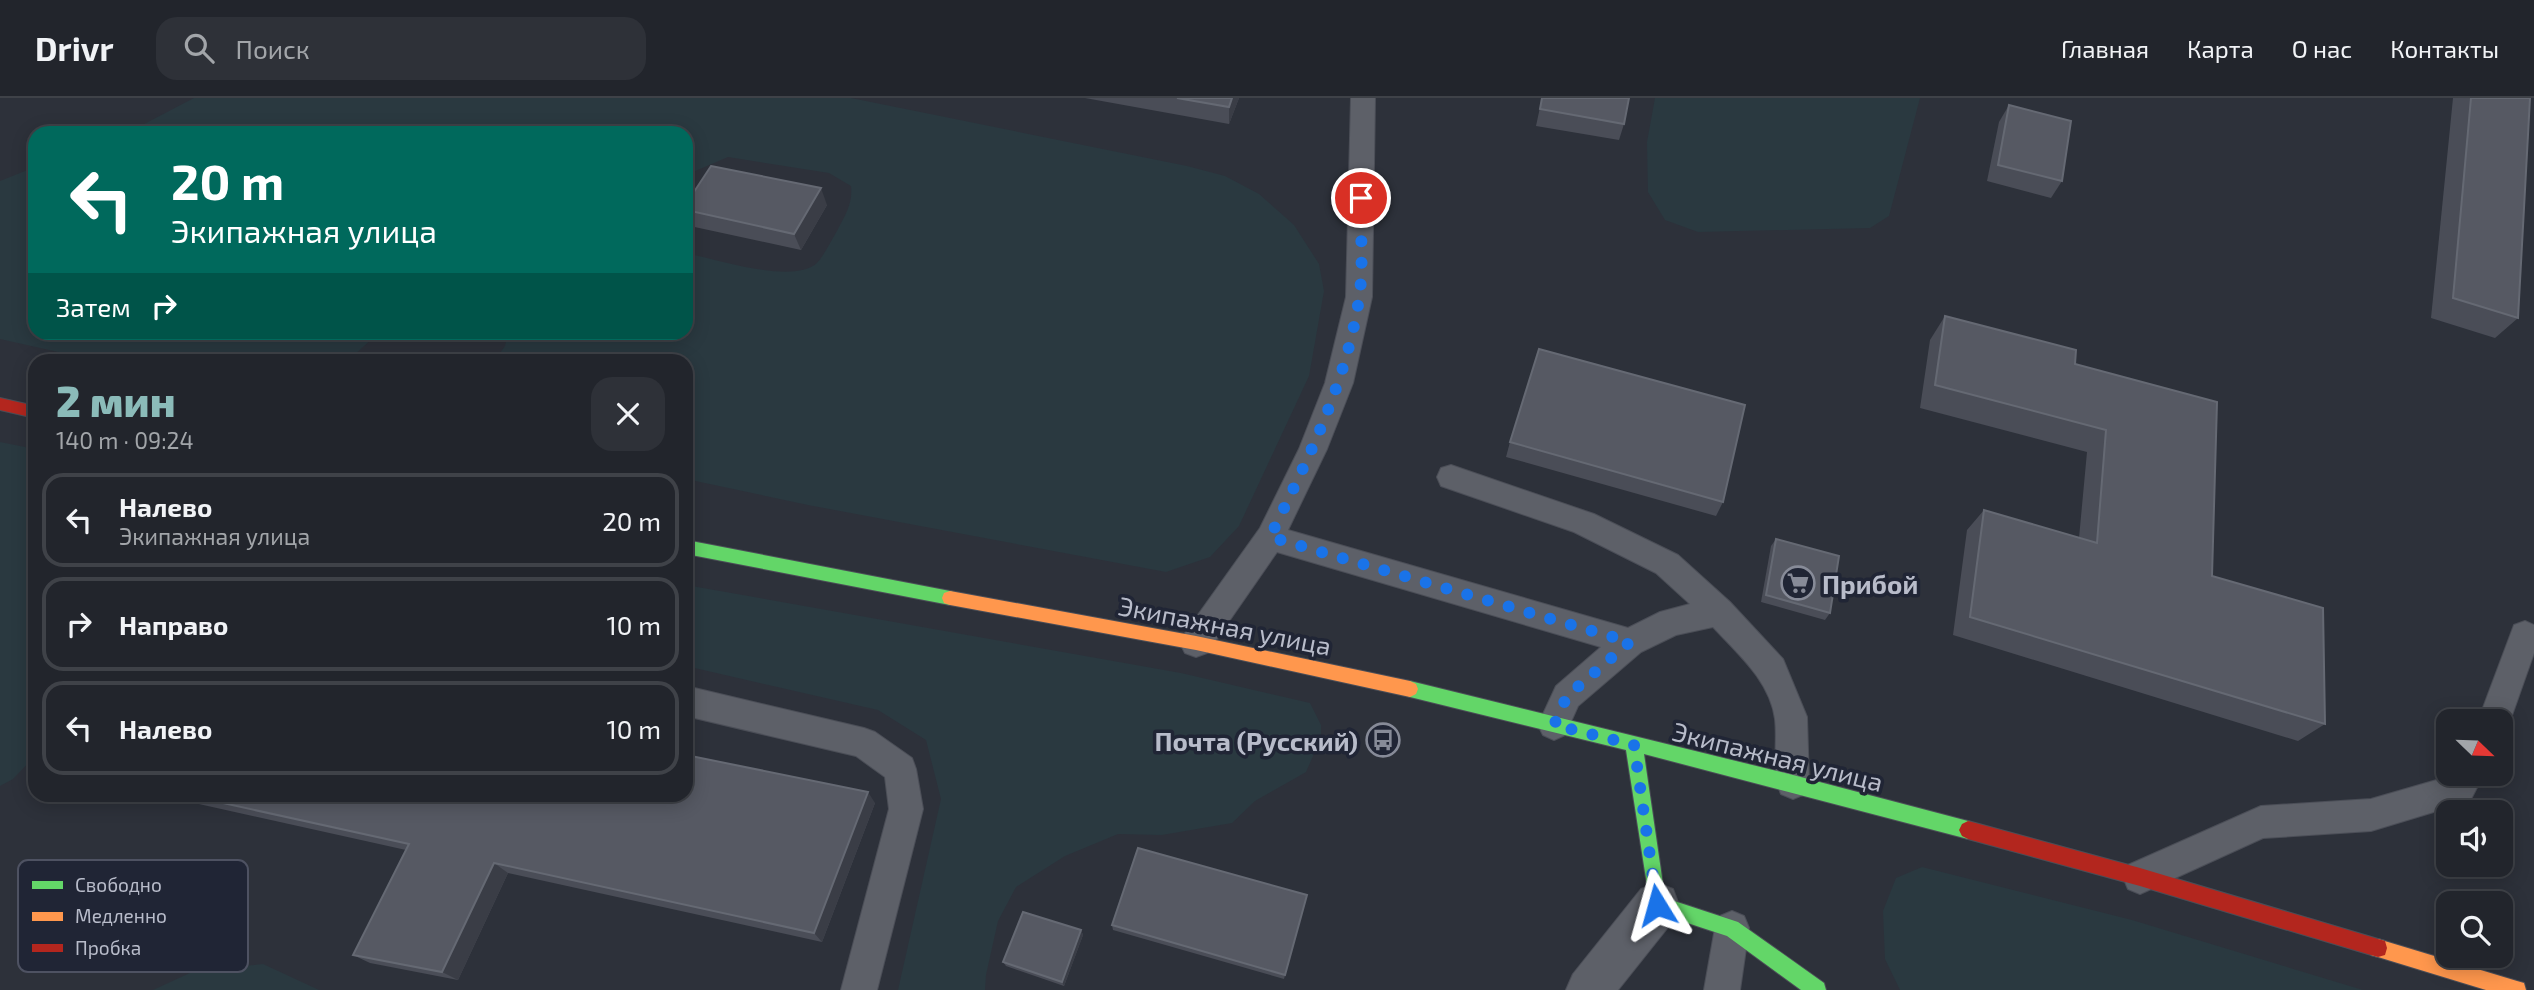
<!DOCTYPE html>
<html lang="ru">
<meta charset="utf-8">
<style>
:root{--surface:#22252c;--page:#2e3138;--text:#f1f3f6;--muted:#a2a5a9;--line:#3f4248;--accent:#8bbbb9}
body{margin:0;font-family:"Exo 2",sans-serif;background:var(--page);color:var(--text);height:100vh;display:flex;flex-direction:column;font-size:26px;white-space:nowrap}
*{box-sizing:border-box;margin:0}
p{font-size:23px;color:var(--muted)}
.icon{flex:none;width:38px;height:38px;fill:none;stroke:currentColor;stroke-width:2;stroke-linecap:round;stroke-linejoin:round}
.map{position:relative;flex:1;overflow:hidden}
.sheet{position:absolute;left:28px;top:256px;width:665px;height:448px;display:flex;flex-direction:column;background:var(--surface);border-radius:21px;box-shadow:0 4px 18px #0003,0 0 0 2px var(--line)}
.sheet>*{flex:none}
.hud{position:absolute;left:28px;top:28px;width:665px;height:214px;border-radius:21px;box-shadow:0 4px 18px #0003,0 0 0 2px var(--line);background:#00695c;color:#fff;overflow:hidden}
.needle{width:46px;rotate:113deg}
.fabs{position:absolute;left:2436px;top:611px;display:grid;gap:14px}
.fabs a{display:grid;place-items:center;width:77px;height:77px;border-radius:14px;background:var(--surface);box-shadow:0 4px 18px #0003,0 0 0 2px var(--line);font-size:35px}
.pin{position:absolute;display:grid;place-items:center;width:60px;height:60px;color:#fff;margin:-30px;border:4px solid #fff;border-radius:50%;box-shadow:0 2px 7px #0007}
.me{position:absolute;width:77px;margin:-38px;rotate:352deg;stroke-linejoin:round;filter:drop-shadow(0 0 5px #0008)}
.turn{display:flex;align-items:center;gap:24px;height:147px;padding:0 28px;font-size:32px}
.turn .icon{width:91px;height:91px;stroke-width:2.5}
.turn b{display:block;font-size:49px;line-height:60px}
.then{display:flex;align-items:center;height:66px;padding:0 28px;background:#0003;gap:14px;font-size:26px}
.round{display:grid;place-items:center;flex:none;width:74px;height:74px;border-radius:21px;background:var(--page)}
.overview{display:flex;align-items:center;justify-content:space-between;height:119px;padding:0 28px}
h1{font-size:42px;font-weight:800;line-height:52px;color:var(--accent)}
ul{padding:0;list-style:none}
li{display:flex;align-items:center;gap:21px;height:94px;margin:0 14px 10px;padding:0 14px;border:4px solid var(--line);border-radius:21px}
li div{flex:1}
li b{display:block;font-size:26px}
li em{font-style:normal}
header{display:flex;align-items:center;gap:42px;box-sizing:border-box;height:98px;padding:0 35px;background:var(--surface);border-bottom:2px solid var(--line)}
header strong{font-size:33px}
nav{display:flex;gap:38px;margin-inline-start:auto;font-size:24px}
.search{width:490px;height:63px;background:var(--page);display:flex;align-items:center;gap:18px;box-sizing:border-box;padding:0 24px;border-radius:21px;color:var(--muted);font-size:26px}
.map>svg:first-child{display:block}
</style>
<header>
<strong>Drivr</strong>
<div class="search"><svg class="icon" aria-label="search" viewBox="0 0 24 24"><circle cx="10" cy="10" r="6"/><path d="M15 15l6 6"/></svg>Поиск</div>
<nav><a>Главная</a><a>Карта</a><a>О нас</a><a>Контакты</a></nav>
</header>
<div class="map">
<svg width="2534" height="892" viewBox="0 0 2534 892">
<rect width="100%" height="100%" fill="#2d313a"/>
<g fill="#2a3940">
<path d="M194,0H851L1187,68L1225,78L1259,96L1294,127L1319,166L1324,193L1309,278L1239,428L1210,459L1166,474L808,407L686,381V262H495L505,248L508,235L686,234V155C716,161 793,187 817,165C825,156 831,143 837,133C845,117 853,106 851,88L829,75L728,59L686,77V35H127Z"/>
<polygon points="1655,0 1920,0 1889,118 1870,130 1698,134 1665,122 1648,94 1647,44"/>
<polygon points="35,69 35,234 378,235 349,262 94,262 0,241 0,83"/>
<polygon points="0,344 35,351 35,658 13,681 0,688"/>
<polygon points="686,487 1181,575 1310,605 1321,627 1321,640 1306,674 1255,703 1232,725 1162,737 1118,736 1065,758 1016,789 998,823 986,877 985,892 898,892 941,701 926,642 878,612 686,568"/>
<polygon points="1922,769 2132,822 2363,892 1900,892 1885,861 1883,813 1896,780"/>
<polygon points="263,866 319,892 153,892 192,874"/>
</g>
<g fill="none" stroke-linecap="round" stroke-linejoin="round">
<defs>
<g id="lane">
<path d="M1351,0H1375L1372,199L1353,285L1327,351L1288,432L1628,530L1660,514L1690,506L1656,475L1574,434L1441,388L1437,379L1441,370L1451,367L1594,416L1678,457L1730,504L1783,561L1807,619L1809,685L1805,696L1793,701L1781,696C1771,673 1778,646 1775,621C1770,583 1738,556 1713,529L1676,537L1641,554L1578,608L1565,637L1554,642L1543,637L1538,627L1556,588L1601,549L1277,454L1207,555L1196,559L1185,555L1180,545L1185,535L1260,430L1299,351L1325,285L1346,199Z"/>
<polygon points="2525,523 2534,527 2534,555 2510,623 2505,633 2501,635 2501,623 2478,623 2514,527"/>
<polygon points="686,588 864,630 875,634 912,660 916,671 923,711 877,892 841,892 889,711 885,679 856,658 686,618"/>
<polygon points="2450,676 2484,676 2470,703 2371,733 2263,740 2140,796 2128,791 2123,779 2128,767 2261,708 2371,701 2447,679"/>
<polygon points="1732,813 1744,818 1749,830 1740,892 1704,892 1715,830 1720,818"/>
</g>
<polygon id="street" points="1657,785 1673,791 1679,807 1673,823 1618,892 1566,892 1573,876 1641,791"/>
<g id="fast">
<polygon points="686,442 950,493 956,495 958,500 956,505 950,507 686,456"/>
<polygon points="1410,583 1793,677 1968,723 1974,726 1977,732 1974,738 1968,741 1644,656 1665,800 1738,824 1824,885 1826,892 1801,892 1727,838 1651,813 1626,652 1410,599 1404,596 1402,591 1404,586"/>
</g>
<g id="slow">
<polygon points="950,493 1196,538 1410,583 1416,586 1418,591 1416,596 1410,599 1196,552 950,507 944,505 942,500 944,495"/>
<polygon points="2378,841 2517,883 2524,885 2526,892 2486,892 2378,859 2371,857 2369,850 2371,843"/>
</g>
<g id="jam">
<polygon points="0,300 35,308 35,320 0,312"/>
<polygon points="1968,723 2140,770 2378,841 2385,843 2387,850 2385,857 2378,859 2140,788 1968,741 1962,738 1959,732 1962,726"/>
</g>
</defs>
<use href="#lane" stroke="#4b4e57" stroke-width="2"/>
<use href="#street" stroke="#4b4e57" stroke-width="2"/>
<use href="#fast" stroke="#4b4e57" stroke-width="2"/>
<use href="#slow" stroke="#4b4e57" stroke-width="2"/>
<use href="#jam" stroke="#4b4e57" stroke-width="2"/>
<use href="#lane" fill="#5d6068" fill-rule="evenodd"/>
<use href="#street" fill="#5d6068" fill-rule="evenodd"/>
<use href="#fast" fill="#63d668" fill-rule="evenodd"/>
<use href="#slow" fill="#ff974d" fill-rule="evenodd"/>
<use href="#jam" fill="#b3261e" fill-rule="evenodd"/>
</g>
<g fill="#4a4d57">
<polygon points="1085,0 1239,0 1229,26"/>
<polygon points="1542,0 1624,26 1619,42 1536,28"/>
<polygon points="2453,0 2530,0 2518,220 2495,240 2431,220"/>
<polygon points="2009,7 2062,83 2051,100 1987,83 1999,24"/>
<polygon points="686,106 827,107 801,152 690,128 686,119"/>
<polygon points="1945,218 2075,266 2212,478 2325,626 2298,643 1953,537 1967,432 1984,412 2079,440 2087,354 1920,310 1930,242"/>
<polygon points="1510,344 1723,404 1716,418 1506,359"/>
<polygon points="1776,441 1830,515 1825,522 1761,504 1771,448"/>
<polygon points="154,696 686,696 875,705 822,844 508,775 458,882 370,865 353,857 406,752"/>
<polygon points="1306,802 1284,881 1113,832 1112,827"/>
<polygon points="1081,832 1083,837 1064,888 1006,868 1003,864"/>
</g>
<g fill="#3a3d46">
<polygon points="1232,0 1239,0 1229,26 1229,9"/>
<polygon points="821,90 827,107 801,152 794,136"/>
<polygon points="868,694 875,705 822,844 814,835"/>
<polygon points="494,765 508,775 458,882 442,874"/>
<polygon points="1081,832 1083,837 1064,888 1062,884"/>
</g>
<g fill="#565963" stroke="#656973" stroke-width="2">
<polygon points="1177,0 1232,0 1229,9"/>
<polygon points="1542,0 1629,0 1624,26 1540,11"/>
<polygon points="2471,0 2530,0 2518,220 2453,200"/>
<polygon points="2009,7 2071,23 2062,83 1998,67"/>
<polygon points="711,68 821,90 794,136 686,112 686,106"/>
<polygon points="1945,218 2076,252 2075,266 2217,304 2212,478 2323,510 2325,626 1970,519 1984,412 2097,445 2106,332 1935,287"/>
<polygon points="1539,251 1745,307 1723,404 1510,344"/>
<polygon points="1776,441 1839,458 1830,515 1766,497"/>
<polygon points="686,657 868,694 814,835 494,765 442,874 353,857 409,746 182,696 686,696"/>
<polygon points="1138,750 1307,797 1285,877 1112,827"/>
<polygon points="1023,814 1081,832 1062,884 1003,864"/>
</g>
<g fill="none" stroke-linecap="round" stroke-linejoin="round">
<path stroke="#1a73e8" stroke-width="12" stroke-dasharray="0 21.6" d="M1361,100C1360,132 1364,168 1359,201C1346,286 1307,363 1270,439L1630,544L1567,598L1554,627L1634,647L1657,807"/>
</g>
<defs>
<symbol id="supermarket-ring" viewBox="-11 -11 22 22"><circle r="9.5" fill="#202535" stroke="#878b98" stroke-width="1.5"/><path d="M-6-5.5h2.5l.6 2H6L4.5 2H-2.5L-4.4-4H-6ZM-1.5 3.2a1.3 1.3 0 1 0 .1 0ZM3 3.2a1.3 1.3 0 1 0 .1 0Z" fill="#878b98"/></symbol>
<symbol id="bus-ring" viewBox="-11 -11 22 22"><circle r="9.5" fill="#202535" stroke="#878b98" stroke-width="1.5"/><path d="M-5-6H5V4H4V6H2V4H-2V6H-4V4H-5ZM-3.5-4V0h7V-4ZM-3.5 1.2v1.5H-2V1.2ZM2 1.2v1.5H3.5V1.2Z" fill="#878b98"/></symbol>
</defs>
<g fill-rule="evenodd">
<use href="#supermarket-ring" x="1779" y="466" width="38" height="38"/>
<use href="#bus-ring" x="1364" y="623" width="38" height="38"/>
</g>
<g text-anchor="middle" dominant-baseline="central" stroke-width="7" stroke-linejoin="round" paint-order="stroke">
<g font-size="26" font-weight="bold" fill="#b8bcca" stroke="#202535" text-anchor="start">
<text x="1822" y="485">Прибой</text>
<text x="1358" y="642" text-anchor="end">Почта (Русский)</text>
</g>
<g font-size="26" fill="#b8bcca" stroke="#202535">
<text transform="translate(1225 527) rotate(11)">Экипажная улица</text>
<text transform="translate(1778 658) rotate(14)">Экипажная улица</text>
</g>
</g>
<rect x="18" y="762" width="230" height="112" rx="10" fill="#202535" stroke="#4e5262" stroke-width="2"/>
<rect x="32" y="783" width="31" height="8" fill="#63d668"/>
<rect x="32" y="814" width="31" height="9" fill="#ff974d"/>
<rect x="32" y="846" width="31" height="8" fill="#b3261e"/>
<g font-size="19" fill="#b8bcca">
<text x="75" y="794">Свободно</text>
<text x="75" y="825">Медленно</text>
<text x="75" y="857">Пробка</text>
</g>
</svg>
<div class="fabs">
<a><svg class="needle" viewBox="-14 -14 28 28"><path d="M0-13l5 13h-10z" fill="#e53935"/><path d="M0 13l5-13h-10z" fill="#a2a5a9"/></svg></a>
<a><svg class="icon" aria-label="sound" viewBox="0 0 24 24"><path d="M4 9h4l5-4v14l-5-4H4zM17 9q2 3 0 6"/></svg></a>
<a><svg class="icon" aria-label="search" viewBox="0 0 24 24"><circle cx="10" cy="10" r="6"/><path d="M15 15l6 6"/></svg></a>
</div>
<div class="pin" style="left:1361px;top:100px;background:#d93025"><svg class="icon" aria-label="arrive" viewBox="0 0 24 24"><path d="M6 21V4h12l-3 4 3 4H6"/></svg></div>
<svg class="me" style="left:1657px;top:807px" viewBox="-20 -20 40 40"><path d="M0-17L14 15 0 8-14 15z" fill="#1a73e8" stroke="#fff" stroke-width="4"/></svg>
<div class="hud">
<div class="turn"><svg class="icon" aria-label="left" viewBox="0 0 24 24"><path d="M17 20v-9H6M10 6l-5 5 5 5"/></svg><div><b>20 m</b>Экипажная улица</div></div>
<div class="then">Затем<svg class="icon" aria-label="right" viewBox="0 0 24 24"><path d="M7 20v-9h11M14 6l5 5-5 5"/></svg></div>
</div>
<section class="sheet">
<div class="overview"><div><h1>2 мин</h1><p>140 m · 09:24</p></div><a class="round"><svg class="icon" aria-label="close" viewBox="0 0 24 24"><path d="M6 6l12 12M18 6L6 18"/></svg></a></div>
<ul>
<li><svg class="icon" aria-label="left" viewBox="0 0 24 24"><path d="M17 20v-9H6M10 6l-5 5 5 5"/></svg><div><b>Налево</b><p>Экипажная улица</p></div><em>20 m</em></li>
<li><svg class="icon" aria-label="right" viewBox="0 0 24 24"><path d="M7 20v-9h11M14 6l5 5-5 5"/></svg><div><b>Направо</b></div><em>10 m</em></li>
<li><svg class="icon" aria-label="left" viewBox="0 0 24 24"><path d="M17 20v-9H6M10 6l-5 5 5 5"/></svg><div><b>Налево</b></div><em>10 m</em></li>
</ul>
</section>
</div>
